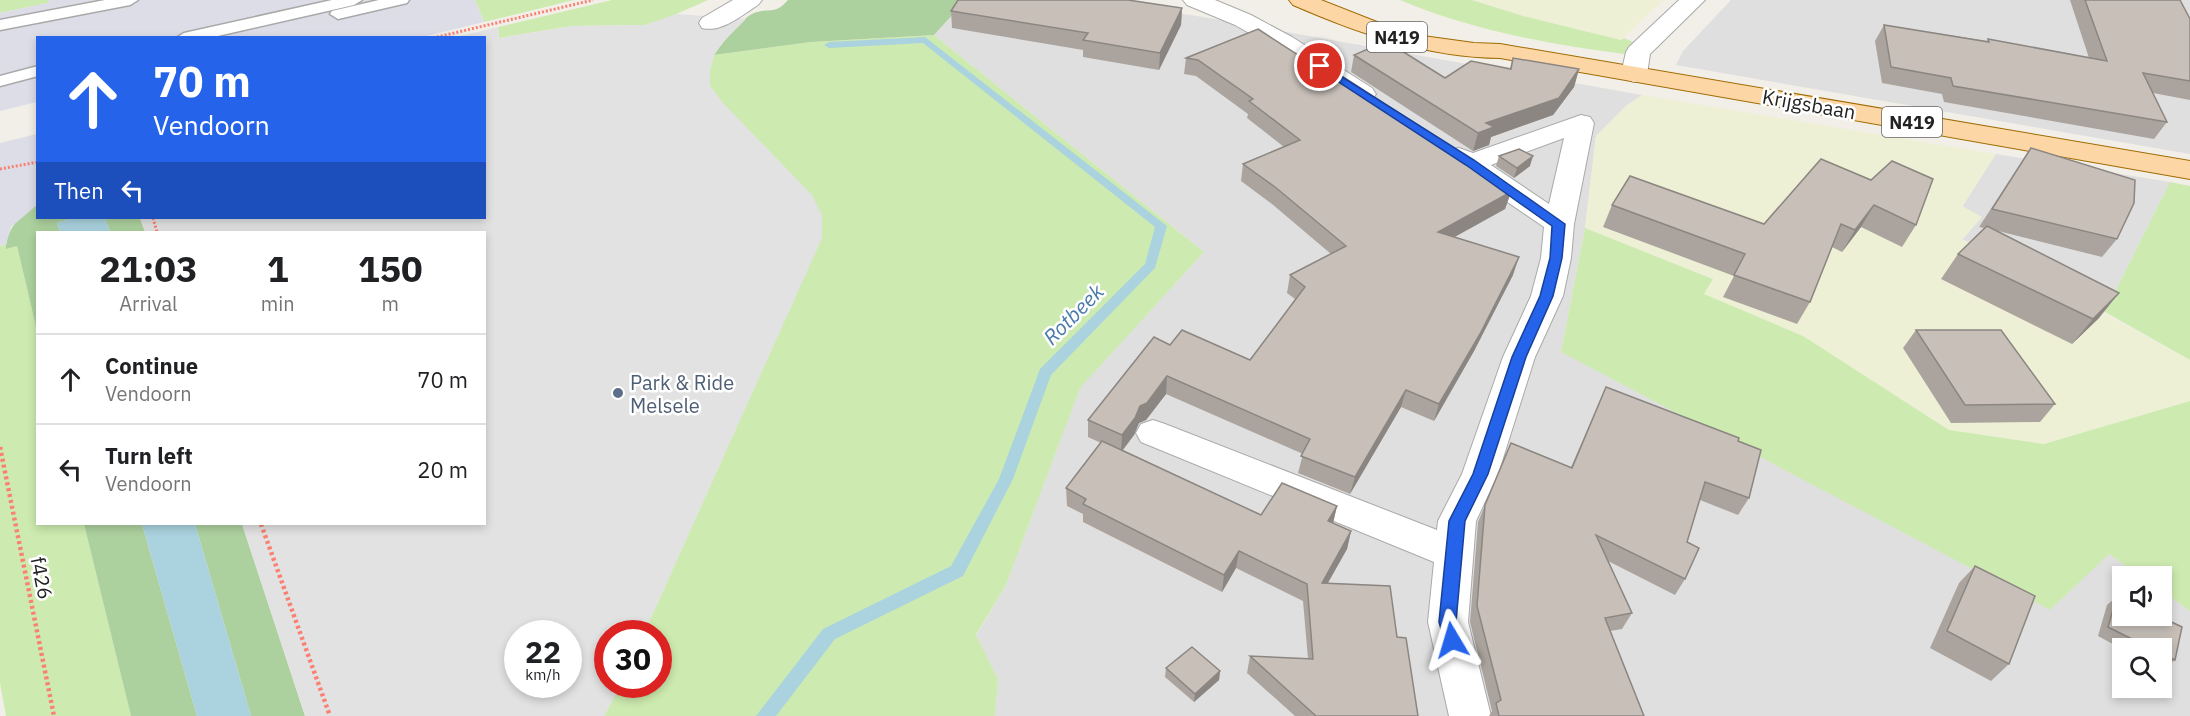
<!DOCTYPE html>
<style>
:root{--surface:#fff;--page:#f6f6f6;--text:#202124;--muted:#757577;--line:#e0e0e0}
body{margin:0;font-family:"IBM Plex Sans",sans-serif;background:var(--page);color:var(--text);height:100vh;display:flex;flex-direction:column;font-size:22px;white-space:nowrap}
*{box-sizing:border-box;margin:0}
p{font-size:20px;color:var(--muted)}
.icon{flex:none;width:33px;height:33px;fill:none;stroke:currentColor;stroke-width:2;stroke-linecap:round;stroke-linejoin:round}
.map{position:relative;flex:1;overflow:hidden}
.panel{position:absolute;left:36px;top:231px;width:450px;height:294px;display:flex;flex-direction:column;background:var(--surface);border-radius:0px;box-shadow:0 3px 9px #0003}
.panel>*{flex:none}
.hud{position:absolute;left:36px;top:36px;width:450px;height:183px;border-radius:0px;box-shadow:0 3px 9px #0003;background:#2563eb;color:#fff;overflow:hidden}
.tools{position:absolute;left:2112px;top:566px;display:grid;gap:12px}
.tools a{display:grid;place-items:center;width:60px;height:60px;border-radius:0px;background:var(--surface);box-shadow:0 3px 9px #0003;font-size:30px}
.speed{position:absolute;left:504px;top:620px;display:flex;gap:12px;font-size:30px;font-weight:700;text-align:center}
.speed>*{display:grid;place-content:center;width:78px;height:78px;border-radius:50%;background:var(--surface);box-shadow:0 3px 9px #0003;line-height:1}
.speed small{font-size:15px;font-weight:400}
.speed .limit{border:9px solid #d22;background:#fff;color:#111}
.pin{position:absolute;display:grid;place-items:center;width:51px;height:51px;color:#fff;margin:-26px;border:3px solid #fff;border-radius:50%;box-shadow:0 2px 6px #0007}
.me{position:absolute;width:66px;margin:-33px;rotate:353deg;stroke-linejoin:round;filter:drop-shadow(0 0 4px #0008)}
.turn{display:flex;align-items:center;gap:21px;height:126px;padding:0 18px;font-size:27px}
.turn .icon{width:78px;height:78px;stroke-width:2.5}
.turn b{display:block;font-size:42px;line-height:51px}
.then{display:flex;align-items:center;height:57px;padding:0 18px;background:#0003;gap:12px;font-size:22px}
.eta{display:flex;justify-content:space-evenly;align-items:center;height:102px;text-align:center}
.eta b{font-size:36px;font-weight:700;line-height:42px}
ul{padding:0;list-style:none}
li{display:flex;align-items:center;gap:18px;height:90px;padding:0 18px;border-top:2px solid var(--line)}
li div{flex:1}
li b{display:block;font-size:22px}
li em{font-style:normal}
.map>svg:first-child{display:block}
</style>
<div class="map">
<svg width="2190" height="716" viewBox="0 0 2190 716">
<rect width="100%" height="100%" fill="#f2efe9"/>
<g fill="#e0dfdf" fill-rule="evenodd">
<path d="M966,0H1092L1203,17L1642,95L1626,106L1596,136L1585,228L1561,352L2109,554L2140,576H2122V615H2162V591L2190,611V716H995L998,679L976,636L1006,585L1080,387L1204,252L934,35ZM2122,648H2162V687H2122Z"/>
<polygon points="1731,0 2190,0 2190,154 1676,65 1683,51"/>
<polygon points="1996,154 2170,182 2105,312 1962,239 1962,207"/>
</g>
<g fill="#eef0d5">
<polygon points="1472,0 1664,0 1621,40 1523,16"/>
<polygon points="1642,95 1996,154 1962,206 1982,217 1962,240 2076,295 2078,299 2190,360 2190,401 2044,444 1949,430 1803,336 1703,294 1712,278 1585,228 1596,136 1626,106"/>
</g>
<g fill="#cdebb0">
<polygon points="0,0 49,0 48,3 0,13"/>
<polygon points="475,0 574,0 484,22"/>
<polygon points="612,0 708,0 663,20 645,25 572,26 499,38 498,27"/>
<path d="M1400,0H1472L1523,16L1621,40L1624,38L1633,42L1632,47L1624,54C1548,44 1471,30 1400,0Z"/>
<polygon points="934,35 1204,252 1080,388 1006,585 976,635 998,679 995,716 604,716 621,684 658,684 658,633 644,633 822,237 710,86 710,70 714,55 811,42"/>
<polygon points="2170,182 2190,186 2190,360 2105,312"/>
<polygon points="1585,228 1713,279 1704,294 1803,336 1949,430 2044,444 2190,401 2190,611 2162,591 2162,576 2140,576 2109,554 2050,610 1561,352"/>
<polygon points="6,244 6,249 17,246 37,331 38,524 84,524 131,716 6,716 0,683 0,246"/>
</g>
<g fill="#add19e">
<path d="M788,0H966L934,35L811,42L714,55C721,45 741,18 754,13C769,7 774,16 788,0Z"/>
<path d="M37,205L38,218H73L57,223L60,232H38L37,331L17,246L6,249C6,230 21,213 37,205Z"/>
<polygon points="105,218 140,218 145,232 110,232"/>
<polygon points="84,524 142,524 197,716 131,716"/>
<polygon points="195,524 242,524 305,716 251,716"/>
</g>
<path fill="#e2e2e2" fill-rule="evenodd" d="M676,14L746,19L723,42L714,55L710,70V86L723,103L812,195L822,215V238L644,633H608V684H621L616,694L604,716H305L242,524H484V232H145L140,218H484V38L457,37L498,27L499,38L572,26L645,25ZM518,633H568V684H518Z"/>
<g fill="#dddde8">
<polygon points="49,0 475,0 484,22 418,38 38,38 37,102 0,111 0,13 48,3"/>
<polygon points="37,134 37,205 11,227 6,244 0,246 0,143"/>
</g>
<g fill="#aad3df">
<polygon points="73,218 105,218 110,232 60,232 57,223"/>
<polygon points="142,524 195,524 251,716 197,716"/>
</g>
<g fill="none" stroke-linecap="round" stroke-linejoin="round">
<polygon fill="#aad3df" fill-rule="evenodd" points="925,37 1167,226 1155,268 1051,375 1013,479 963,576 835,639 776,716 756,716 823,629 951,566 999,479 1040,369 1145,264 1155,227 923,43 829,48 824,45 829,42"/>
<defs>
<g id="lane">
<polygon points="105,0 138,0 130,5 0,30 0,20"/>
<polygon points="332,0 362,0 354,5 209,38 176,38 184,33"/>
<polygon points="379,0 409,0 407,3 338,19 330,14 332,11"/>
<polygon points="38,66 38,76 0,86 0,76"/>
</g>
<g id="street">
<path d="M733,0H762L758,5C742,15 722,33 702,28L699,23L702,18Z"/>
<polygon points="1183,0 1215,0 1251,15 1292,37 1372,88 1376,94 1372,100 1363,102 1354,100 1274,47 1235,25 1187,5"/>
<polygon points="1679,0 1705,0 1650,54 1647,74 1643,79 1634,82 1625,79 1621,74 1626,52 1629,47"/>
<path d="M1581,115L1590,117L1594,123L1574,224L1571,258L1563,296L1535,357L1498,474L1476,521L1468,622L1491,716H1449L1428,622L1434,562L1141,442L1136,433L1141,424L1153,420L1165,424L1437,530L1438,521L1462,474L1503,357L1531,296L1541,258L1544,227L1449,162L1445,156L1449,150L1459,148L1473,153ZM1564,138L1549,204L1491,165Z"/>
</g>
<path id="primary" d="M1289,0H1321L1382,24L1423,36L1474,43L1500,44L2190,161V179L1500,58C1426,57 1360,34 1293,5Z"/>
</defs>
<use href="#lane" stroke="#a9a9a9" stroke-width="3"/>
<use href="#street" stroke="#a9a9a9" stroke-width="2"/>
<use href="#primary" stroke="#a06b00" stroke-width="2"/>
<g stroke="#fa8072" stroke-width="3" stroke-dasharray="2 2" stroke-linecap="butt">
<polyline points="433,38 593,0"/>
<polyline points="0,169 38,162"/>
<polyline points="153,218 157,232"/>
</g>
<g stroke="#fa8072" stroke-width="4.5" stroke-dasharray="3 3" stroke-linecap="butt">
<polyline points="0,447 54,716"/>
<polyline points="261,524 330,716"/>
</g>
<use href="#lane" fill="#fff" fill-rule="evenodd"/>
<use href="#street" fill="#fff" fill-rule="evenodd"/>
<use href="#primary" fill="#fcd6a4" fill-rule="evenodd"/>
</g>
<g fill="#aba49e">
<polygon points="2070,0 2180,0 2190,19 2190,100 2153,93 2167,122 2154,139 1944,102 1942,94 1882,83 1875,41 1884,25 1987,41 1988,39 2089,58"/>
<polygon points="1182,8 1181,25 1159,70 1083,57 1083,50 952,28 951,11"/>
<polygon points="1354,55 1445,78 1510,68 1513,58 1579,69 1574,87 1553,115 1491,137 1489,145 1473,151 1351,72"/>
<polygon points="1186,58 1321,70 1511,192 1505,209 1454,237 1513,275 1474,351 1434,421 1401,407 1350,494 1298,473 1303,454 1166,394 1146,420 1139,423 1134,435 1123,450 1261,515 1337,506 1333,523 1351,531 1347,549 1328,583 1397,637 1418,716 1295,716 1247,673 1250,656 1308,659 1303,601 1236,568 1222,592 1083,522 1083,514 1067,506 1066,488 1101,443 1088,437 1088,420 1170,345 1250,360 1295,299 1287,293 1290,275 1331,254 1272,204 1241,181 1243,164 1284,147 1247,118 1248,114 1196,76 1184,74"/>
<polygon points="1499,156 1530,166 1514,178 1496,166"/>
<polygon points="2019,166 2117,239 2102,257 1998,231 2099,318 2072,344 1941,279 1958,254 1984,228 1979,227"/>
<polygon points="1871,180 1916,225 1902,247 1861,227 1842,252 1832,247 1810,302 1797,324 1723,297 1734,276 1603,227 1612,205 1764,224"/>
<polygon points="1916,330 2055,404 2040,422 1951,423 1903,348"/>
<polygon points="1599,403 1738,441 1749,498 1738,515 1700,500 1687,542 1685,579 1675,595 1608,561 1632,613 1622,629 1610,631 1644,716 1489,716 1492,711 1470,622 1478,522 1485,505 1571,467"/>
<polygon points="1975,566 2009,664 1991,681 1930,648 1959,583"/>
<polygon points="2117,596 2175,660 2163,669 2162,668 2162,648 2122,649 2098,636 2107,605"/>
<polygon points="1166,668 1220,671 1219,680 1194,702 1165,677"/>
</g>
<g fill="#8b8681">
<polygon points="1182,8 1181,25 1159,70 1160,53"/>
<polygon points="1579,69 1574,87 1553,115 1491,137 1489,145 1473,151 1478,133 1486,123"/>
<polygon points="1533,156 1530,166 1514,178 1517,168"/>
<polygon points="1511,192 1505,209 1433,249 1438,232"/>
<polygon points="1874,205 1861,227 1842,252 1855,230"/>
<polygon points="1519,257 1513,275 1474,351 1434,421 1439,404"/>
<polygon points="2119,293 2099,318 2072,344 2093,319"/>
<polygon points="1167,376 1166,394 1146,420 1139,423 1134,435 1121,452 1122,435 1140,406"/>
<polygon points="1406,390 1401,407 1350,494 1355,477"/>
<polygon points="1337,506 1333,523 1328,521"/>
<polygon points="1351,531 1347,549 1318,600 1322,583"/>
<polygon points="1239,551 1236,568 1222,592 1224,575"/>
<polygon points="1220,671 1219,680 1194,702 1195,694"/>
</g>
<g fill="#c7bfb8" stroke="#8b8681" stroke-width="1.5">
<polygon points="958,0 1128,0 1182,8 1160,53 1083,40 1088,33 951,11"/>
<polygon points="2085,0 2180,0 2190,19 2190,81 2143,73 2167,122 1953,86 1951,78 1891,67 1884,25 1989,42 1988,39 2107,61"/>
<polygon points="1258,29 1321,70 1328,67 1498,177 1494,181 1511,192 1438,232 1519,257 1480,334 1439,404 1406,390 1355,477 1301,456 1310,439 1167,376 1147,403 1140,406 1135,418 1122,435 1088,420 1154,337 1170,345 1182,330 1250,360 1305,287 1290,275 1346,246 1275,187 1243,164 1300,140 1249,101 1253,99 1198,60 1186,58"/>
<polygon points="1386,41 1445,78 1471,61 1511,69 1513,58 1579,69 1559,98 1486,123 1494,127 1478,133 1354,55"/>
<polygon points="2031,148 2135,180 2134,203 2117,239 1992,209"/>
<polygon points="1519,149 1533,156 1517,168 1499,156"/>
<polygon points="1821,159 1871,180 1892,161 1933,179 1916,225 1874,205 1855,230 1841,224 1810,302 1734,275 1745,254 1612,205 1630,176 1764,224"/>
<polygon points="1987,226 2119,293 2093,319 1958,254"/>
<polygon points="1916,330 2001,330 2055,404 1965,405"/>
<polygon points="1606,387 1739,438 1738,441 1761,450 1749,498 1705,482 1687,542 1699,548 1685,579 1596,535 1632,613 1605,618 1644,716 1499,716 1496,703 1501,700 1477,606 1485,505 1511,443 1572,468"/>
<polygon points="1102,441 1261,515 1282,483 1337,506 1328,521 1351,531 1322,583 1390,586 1397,637 1406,638 1418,716 1316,716 1250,656 1313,659 1307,584 1239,551 1224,575 1083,504 1086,499 1066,488"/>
<polygon points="1975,566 2035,596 2009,664 1947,631"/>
<polygon points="2117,596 2122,598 2122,615 2157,615 2182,627 2175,660 2162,654 2162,648 2150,648 2108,627"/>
<polygon points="1192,647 1220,671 1195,694 1166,668"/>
</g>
<polygon fill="#2563eb" stroke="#184099" stroke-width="1.5" points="1320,63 1474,160 1565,224 1562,258 1553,296 1526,357 1488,474 1465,521 1456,622 1461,640 1458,646 1452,648 1446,646 1439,622 1449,521 1473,474 1512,357 1540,296 1550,258 1552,226 1466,165 1317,68 1315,66"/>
<circle fill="#5c6f8a" stroke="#fff" stroke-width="2" cx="618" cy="393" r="6"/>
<g text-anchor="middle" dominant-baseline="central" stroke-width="5" stroke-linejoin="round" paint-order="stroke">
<g fill="#fff" stroke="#646464" stroke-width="1.5">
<rect x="1367" y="22" width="60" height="30" rx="4.5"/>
<rect x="1882" y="107" width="60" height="30" rx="4.5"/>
</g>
<g font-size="18" font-weight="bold" fill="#222">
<text x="1397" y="37">N419</text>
<text x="1912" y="122">N419</text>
</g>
<g font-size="20" fill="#222" stroke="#fff">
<text transform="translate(1809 104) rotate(10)">Krijgsbaan</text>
<text transform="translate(42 578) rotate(79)">f426</text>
</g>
<g font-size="20" fill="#4e5e75" stroke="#fff" text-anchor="start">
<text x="630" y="382">Park &amp; Ride<tspan x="630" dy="23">Melsele</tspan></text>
</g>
<g font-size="21" font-style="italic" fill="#4a7aab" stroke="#fff">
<text transform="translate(1073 314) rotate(-45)">Rotbeek</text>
</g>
</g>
</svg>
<div class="tools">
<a><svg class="icon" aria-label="sound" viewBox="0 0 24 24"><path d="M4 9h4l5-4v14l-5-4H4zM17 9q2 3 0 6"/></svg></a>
<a><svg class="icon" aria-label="search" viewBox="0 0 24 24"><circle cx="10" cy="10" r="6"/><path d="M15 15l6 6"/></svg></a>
</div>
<div class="speed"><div>22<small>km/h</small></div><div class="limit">30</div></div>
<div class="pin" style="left:1320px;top:66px;background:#d93025"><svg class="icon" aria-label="arrive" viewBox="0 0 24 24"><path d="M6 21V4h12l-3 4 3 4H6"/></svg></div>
<svg class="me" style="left:1452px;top:640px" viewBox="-20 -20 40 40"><path d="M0-17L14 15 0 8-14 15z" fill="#2563eb" stroke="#fff" stroke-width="4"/></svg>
<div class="hud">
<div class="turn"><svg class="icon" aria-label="ahead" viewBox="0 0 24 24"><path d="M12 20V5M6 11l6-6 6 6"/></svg><div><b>70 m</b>Vendoorn</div></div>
<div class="then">Then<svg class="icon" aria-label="left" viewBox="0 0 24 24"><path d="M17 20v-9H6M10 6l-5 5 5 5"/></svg></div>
</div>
<section class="panel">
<div class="eta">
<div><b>21:03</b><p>Arrival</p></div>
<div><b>1</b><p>min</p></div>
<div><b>150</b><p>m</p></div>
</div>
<ul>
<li><svg class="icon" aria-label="ahead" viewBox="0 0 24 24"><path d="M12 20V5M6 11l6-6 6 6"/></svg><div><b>Continue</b><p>Vendoorn</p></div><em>70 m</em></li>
<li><svg class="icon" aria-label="left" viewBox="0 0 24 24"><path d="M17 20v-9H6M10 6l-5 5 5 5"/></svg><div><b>Turn left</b><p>Vendoorn</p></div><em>20 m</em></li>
</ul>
</section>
</div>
